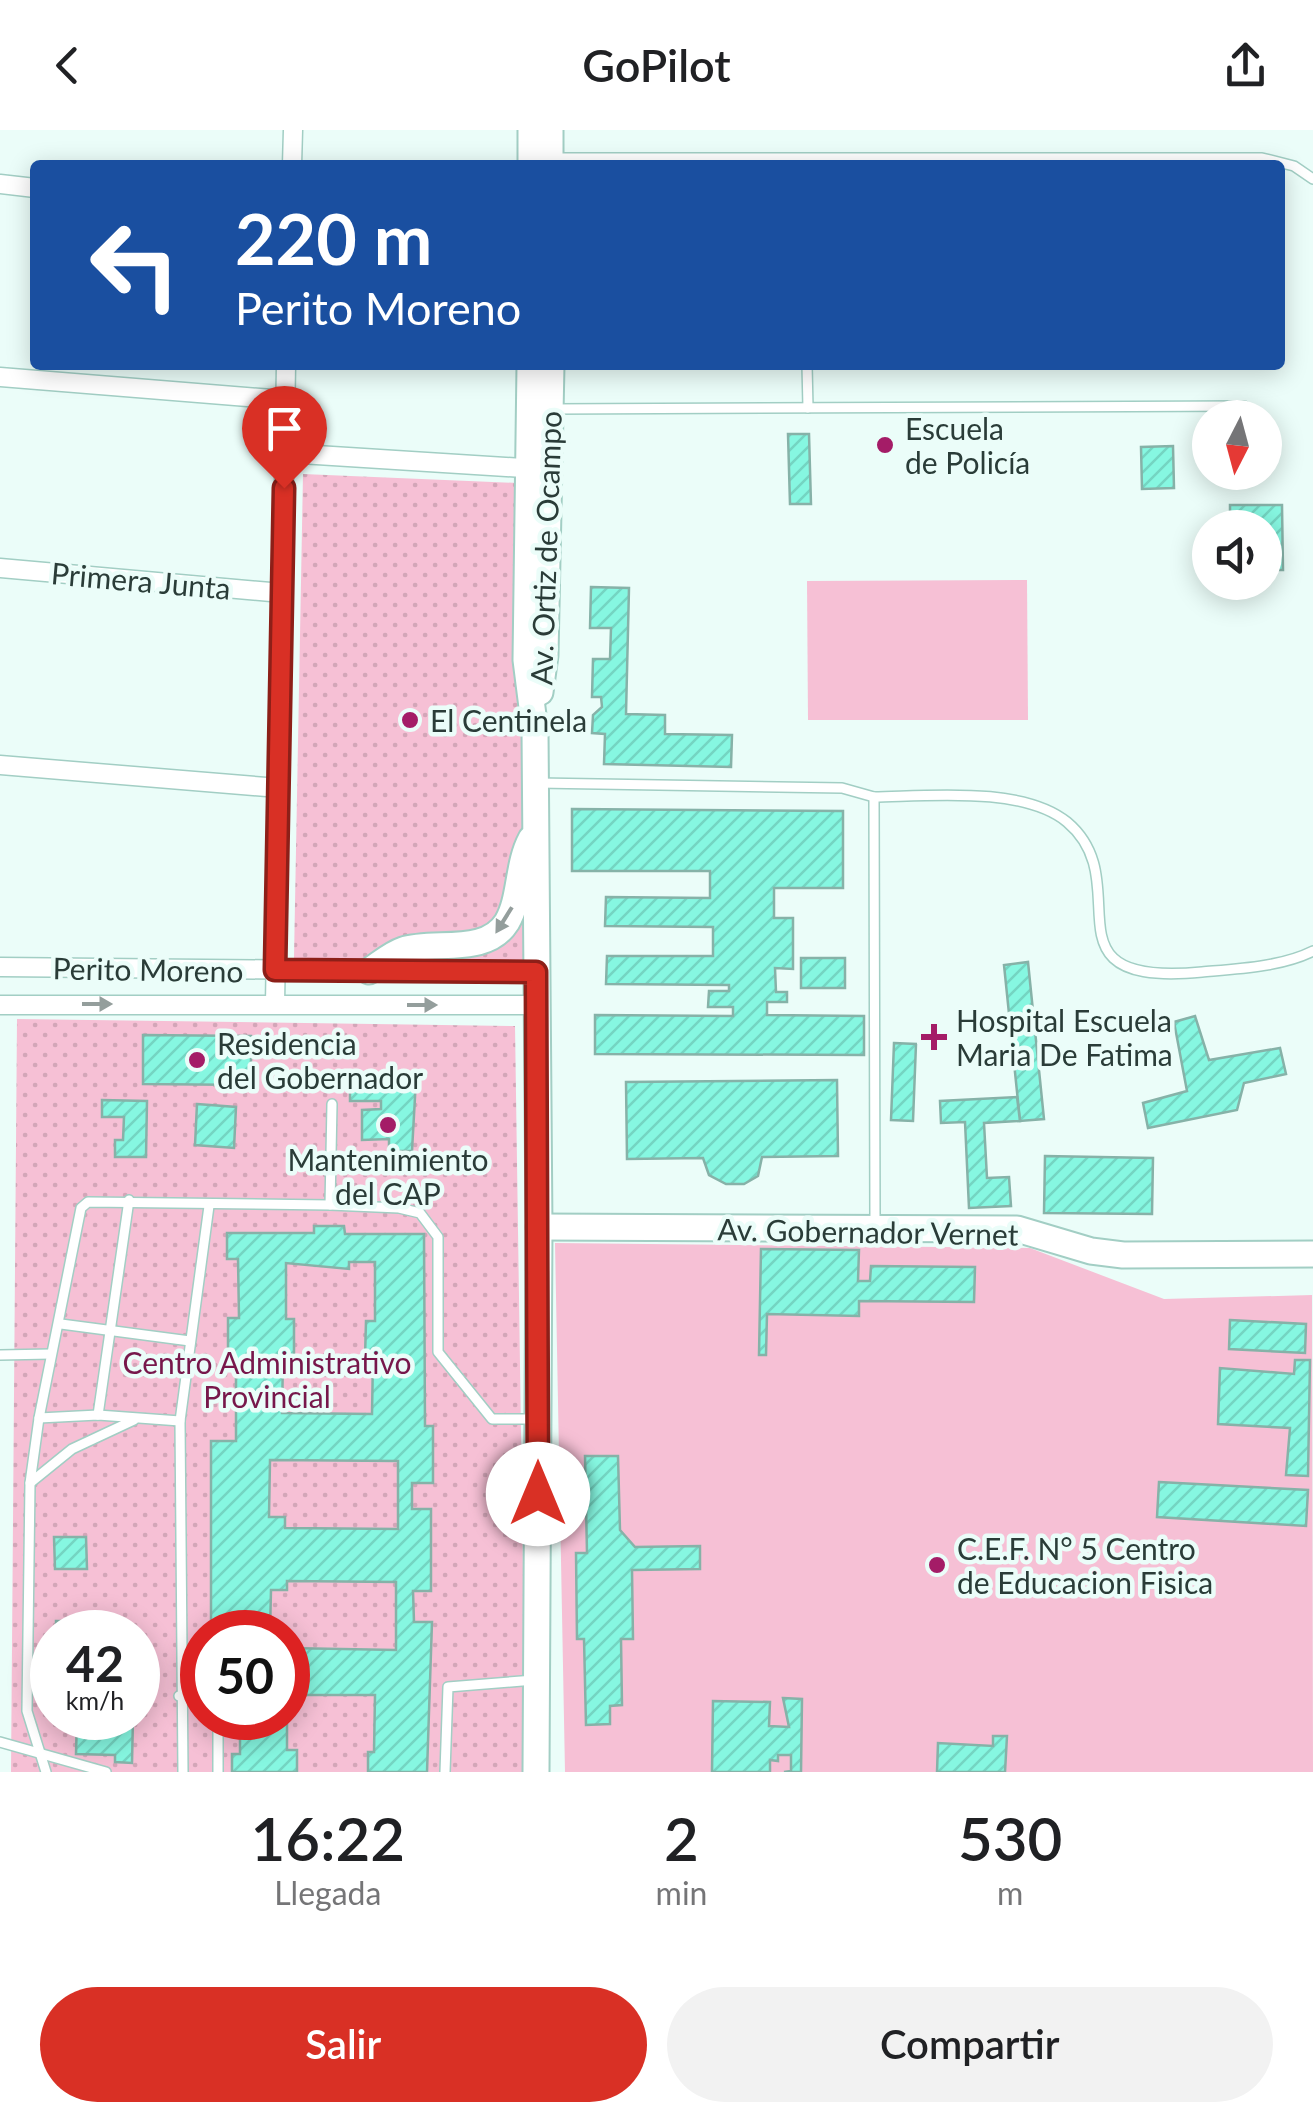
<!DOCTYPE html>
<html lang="es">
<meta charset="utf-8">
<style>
:root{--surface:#fff;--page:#f2f2f2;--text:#202124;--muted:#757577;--accent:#d93025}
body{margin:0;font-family:Lato,sans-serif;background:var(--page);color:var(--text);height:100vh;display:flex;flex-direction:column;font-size:38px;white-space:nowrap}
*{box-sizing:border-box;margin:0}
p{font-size:32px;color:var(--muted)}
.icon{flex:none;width:55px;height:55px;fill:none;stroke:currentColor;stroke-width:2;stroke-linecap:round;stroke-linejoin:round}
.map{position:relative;height:1642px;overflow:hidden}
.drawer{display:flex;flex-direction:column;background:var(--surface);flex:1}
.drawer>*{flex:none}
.banner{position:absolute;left:30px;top:30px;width:1255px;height:210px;border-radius:10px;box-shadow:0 5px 25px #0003;background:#1a4fa0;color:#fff;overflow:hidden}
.needle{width:65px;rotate:186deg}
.tools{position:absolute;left:1192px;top:270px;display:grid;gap:20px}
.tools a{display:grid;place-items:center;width:90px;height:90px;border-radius:50%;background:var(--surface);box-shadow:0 5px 25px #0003;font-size:50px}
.speed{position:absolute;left:30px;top:1480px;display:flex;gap:20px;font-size:50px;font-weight:700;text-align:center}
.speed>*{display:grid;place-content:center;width:130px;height:130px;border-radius:50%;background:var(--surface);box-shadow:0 5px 25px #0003;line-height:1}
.speed small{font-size:25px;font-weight:400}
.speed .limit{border:15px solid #d22;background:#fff;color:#111}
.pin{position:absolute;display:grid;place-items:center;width:85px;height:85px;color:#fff;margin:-102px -42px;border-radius:50% 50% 50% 0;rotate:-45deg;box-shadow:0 0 10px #0007}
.pin .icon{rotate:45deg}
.me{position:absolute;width:110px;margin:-55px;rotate:0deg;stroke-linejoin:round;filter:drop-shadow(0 0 8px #0008)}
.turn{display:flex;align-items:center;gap:35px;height:210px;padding:0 40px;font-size:45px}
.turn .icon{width:130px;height:130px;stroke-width:2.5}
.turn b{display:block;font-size:70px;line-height:85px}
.eta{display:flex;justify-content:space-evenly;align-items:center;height:170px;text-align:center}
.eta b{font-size:60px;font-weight:600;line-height:70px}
.action{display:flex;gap:20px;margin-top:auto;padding:20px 40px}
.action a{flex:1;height:115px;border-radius:60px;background:var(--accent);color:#fff;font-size:40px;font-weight:600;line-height:115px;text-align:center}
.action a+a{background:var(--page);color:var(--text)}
header{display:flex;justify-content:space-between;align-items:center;height:130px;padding:0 40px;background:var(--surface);font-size:45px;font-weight:600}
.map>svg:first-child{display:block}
</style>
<header><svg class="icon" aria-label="back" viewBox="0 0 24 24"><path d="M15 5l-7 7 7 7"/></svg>GoPilot<svg class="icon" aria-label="share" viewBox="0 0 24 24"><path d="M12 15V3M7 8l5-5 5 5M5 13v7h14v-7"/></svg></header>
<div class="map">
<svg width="1313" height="1642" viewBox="0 0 1313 1642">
<defs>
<pattern id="park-dots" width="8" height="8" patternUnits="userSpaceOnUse" patternTransform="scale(2.5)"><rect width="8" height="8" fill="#f6c0d5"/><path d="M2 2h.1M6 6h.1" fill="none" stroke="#d3a6b8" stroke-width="1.8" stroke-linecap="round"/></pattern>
<pattern id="building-hatch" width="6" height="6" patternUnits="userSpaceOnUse" patternTransform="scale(2.5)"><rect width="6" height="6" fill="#86f7e1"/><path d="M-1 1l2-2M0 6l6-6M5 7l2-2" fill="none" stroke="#74d5c2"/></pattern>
</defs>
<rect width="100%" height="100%" fill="#ebfdf9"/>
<g fill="#f6c0d5">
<polygon points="1027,450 1028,590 808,590 807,451"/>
<polygon points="555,1113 1030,1118 1164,1169 1312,1165 1313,1642 565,1642"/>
</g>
<g fill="url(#park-dots)" fill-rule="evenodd">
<polygon points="303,344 518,353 524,832 294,828"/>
<path d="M17,889L515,896L526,1642H11ZM52,1502H138V1588H52ZM202,1502H288V1588H202Z"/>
</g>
<g fill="url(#building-hatch)" stroke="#86b2a8" stroke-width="2.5" fill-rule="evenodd">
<polygon points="788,304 809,304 811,374 790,374"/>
<polygon points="1173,316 1174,358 1142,359 1141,317"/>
<polygon points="1230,375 1282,375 1283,440 1265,440 1265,398 1230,398"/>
<polygon points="591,457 629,458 626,584 665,585 665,604 732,605 731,637 604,634 605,604 592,603 593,585 602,577 601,567 592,567 593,529 610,529 611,498 590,498"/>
<polygon points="572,679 843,681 843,758 774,758 774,788 793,788 793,839 775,838 776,862 787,862 787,872 767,872 767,885 864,886 864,925 595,924 595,885 733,886 733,877 708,877 709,861 729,861 729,855 606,854 607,826 713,826 713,797 605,796 606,767 710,768 710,741 572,741"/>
<rect x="801" y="828" width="44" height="30"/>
<polygon points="1028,832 1044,989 1020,991 1004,835"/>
<polygon points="1195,886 1209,930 1280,918 1286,944 1244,953 1237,980 1148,998 1143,973 1187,961 1174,892"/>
<polygon points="143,905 251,906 251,955 143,954"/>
<polygon points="894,913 916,914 913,991 891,990"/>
<polygon points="350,948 416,949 412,1021 389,1021 389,1009 362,1010 362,980 381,979 381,971 350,971"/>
<polygon points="837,950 838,1026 762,1027 758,1046 744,1054 726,1054 709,1045 703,1028 627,1029 626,952"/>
<polygon points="1017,967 1020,991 984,993 987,1048 1009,1047 1011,1076 969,1078 965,992 941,993 940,971"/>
<polygon points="102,970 147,971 146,1027 115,1027 115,1010 123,1010 124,987 102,987"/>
<polygon points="197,974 236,977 234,1018 195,1015"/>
<polygon points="1045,1026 1153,1028 1152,1084 1044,1083"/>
<path d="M314,1096H344L345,1104H424L425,1296H433V1353H412V1379H431V1461H413L414,1492H432L427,1642H368V1622H374L375,1565H288V1518L396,1520V1452L287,1451V1460H271L270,1502H211V1311H236V1232H228V1188H239L238,1129H227V1103H314ZM349,1132H375V1191H366L365,1228H373L372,1284L282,1283L283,1228H294V1189H286V1133L349,1139ZM270,1330L398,1331V1399L285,1398V1387H269Z"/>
<polygon points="761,1119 859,1120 858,1151 870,1151 871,1136 975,1137 974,1172 859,1171 859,1186 767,1184 766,1225 759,1225"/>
<polygon points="1230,1190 1306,1194 1305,1223 1229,1219"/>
<polygon points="1295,1230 1310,1230 1308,1346 1286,1345 1290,1298 1218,1294 1220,1238 1294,1244"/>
<polygon points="585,1326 618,1326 620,1400 635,1417 700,1416 700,1439 632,1440 633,1509 621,1509 622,1575 610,1576 610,1594 586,1595 584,1509 577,1509 576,1423 587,1423"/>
<polygon points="1159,1352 1308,1360 1306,1396 1157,1387"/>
<polygon points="54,1407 86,1407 87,1439 55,1439"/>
<polygon points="56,1491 116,1492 116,1501 124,1502 56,1502"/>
<polygon points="783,1568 802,1569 801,1642 784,1642 791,1641 791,1625 778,1625 778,1631 770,1630 770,1642 712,1642 713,1571 770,1572 769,1596 789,1597"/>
<polygon points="77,1588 133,1588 132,1633 115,1632 115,1625 76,1624"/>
<polygon points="240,1588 287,1588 287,1620 297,1620 297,1642 232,1642 232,1624 240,1624"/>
<polygon points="993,1606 1007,1606 1005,1642 937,1642 938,1613 993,1616"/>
</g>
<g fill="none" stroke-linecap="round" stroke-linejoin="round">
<defs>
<g id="lane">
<polyline points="551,28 1262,28 1294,36 1313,49"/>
<polyline points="807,235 808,278"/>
<polyline points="554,279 1244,276"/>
<polyline points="538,653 842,658 874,667"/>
<polyline points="330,1075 332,974"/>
<path d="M875,1094L874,667C929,666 1023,656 1067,692C1141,754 1036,858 1202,842C1237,839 1281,837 1313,821"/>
<polyline points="61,1194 190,1211"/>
<polyline points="0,1225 51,1224"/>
<polyline points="98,1285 129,1070"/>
<polyline points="39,1288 30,1353 27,1581 46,1642"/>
<polyline points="180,1291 98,1285 39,1288 81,1078 88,1072 330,1075 399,1078 420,1083 438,1107 438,1222 492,1289 535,1289"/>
<polyline points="30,1353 72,1319 134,1290"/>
<polyline points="179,1566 202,1568"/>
<polyline points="218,1588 218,1642"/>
<polyline points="0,1612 106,1642"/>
<polyline points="183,1642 180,1291 209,1076"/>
<polyline points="445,1642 448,1557 534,1550"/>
</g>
<g id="street">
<polyline points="292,35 293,0"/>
<polyline points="0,54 35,58"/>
<polyline points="0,247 285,270"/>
<polyline points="285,323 538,339"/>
<polyline points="0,438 282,463"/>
<polyline points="0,635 279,658"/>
<polyline points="0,837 536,842"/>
<polyline points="275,874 286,235"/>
<polyline points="0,875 536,875"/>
</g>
<g id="secondary">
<polyline points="531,0 531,35"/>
<polyline points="550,0 550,35"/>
<polyline points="530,235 526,530 535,601 539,1097 536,1642"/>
<polyline points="540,562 545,525 551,235"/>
<path d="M369,841C380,834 391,824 403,820C435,810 486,826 507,792C521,768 517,735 531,709"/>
<polyline points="539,1097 1017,1099 1091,1121 1123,1125 1313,1124"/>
</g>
</defs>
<use href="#lane" stroke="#a2cec4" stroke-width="12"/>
<use href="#street" stroke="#a2cec4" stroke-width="21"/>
<use href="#secondary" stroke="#a2cec4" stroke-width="29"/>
<use href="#lane" stroke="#fff" stroke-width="9"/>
<use href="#street" stroke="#fff" stroke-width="18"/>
<use href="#secondary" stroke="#fff" stroke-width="25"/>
</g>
<defs><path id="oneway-solid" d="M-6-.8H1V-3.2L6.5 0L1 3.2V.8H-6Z" transform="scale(2.5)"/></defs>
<g fill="#949e9c">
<use href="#oneway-solid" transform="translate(504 790) rotate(122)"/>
<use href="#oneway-solid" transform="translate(97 874)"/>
<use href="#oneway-solid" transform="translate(422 875)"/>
</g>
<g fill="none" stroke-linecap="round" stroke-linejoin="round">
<defs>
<polyline id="route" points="284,358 275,840 536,842 538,1364"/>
</defs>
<use href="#route" stroke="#8d1f18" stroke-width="25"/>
<use href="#route" stroke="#d93025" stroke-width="18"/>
</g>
<g fill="#a41c67" stroke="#ebfdf9" stroke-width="4">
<circle cx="885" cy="315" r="10"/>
<circle cx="410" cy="590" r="10"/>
<path d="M929 892h10v10h10v10h-10v10h-10v-10h-10v-10h10z"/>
<circle cx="197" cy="930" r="10"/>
<circle cx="388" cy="995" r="10"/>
<circle cx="937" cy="1435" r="10"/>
</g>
<g text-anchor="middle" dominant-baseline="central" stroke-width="9" stroke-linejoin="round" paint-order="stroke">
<g font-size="30" fill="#2a3c38" stroke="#ebfdf9" text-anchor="start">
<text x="905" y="298">Escuela<tspan x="905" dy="34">de Policía</tspan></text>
<text x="430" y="590">El Centinela</text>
<text x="956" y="890">Hospital Escuela<tspan x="956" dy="34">Maria De Fatima</tspan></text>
<text x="217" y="913">Residencia<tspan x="217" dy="34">del Gobernador</tspan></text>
<text x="388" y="1029" text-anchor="middle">Mantenimiento<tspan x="388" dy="34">del CAP</tspan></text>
<text x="957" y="1418">C.E.F. N° 5 Centro<tspan x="957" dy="34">de Educacion Fisica</tspan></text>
</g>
<g font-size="30" fill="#2a3c38" stroke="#ebfdf9">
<text transform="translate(545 418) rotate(-88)">Av. Ortiz de Ocampo</text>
<text transform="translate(141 450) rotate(5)">Primera Junta</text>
<text transform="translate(148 839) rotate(1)">Perito Moreno</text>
<text transform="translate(868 1101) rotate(1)">Av. Gobernador Vernet</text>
</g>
<g font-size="30" fill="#77174b" stroke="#ebfdf9">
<text x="267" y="1232">Centro Administrativo<tspan x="267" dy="34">Provincial</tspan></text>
</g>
</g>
</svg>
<div class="tools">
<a><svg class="needle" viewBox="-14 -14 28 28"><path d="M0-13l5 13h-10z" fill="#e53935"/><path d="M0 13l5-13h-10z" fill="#757577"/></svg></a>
<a><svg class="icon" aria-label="sound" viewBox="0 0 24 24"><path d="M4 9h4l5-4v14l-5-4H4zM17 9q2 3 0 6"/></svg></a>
</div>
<div class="speed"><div>42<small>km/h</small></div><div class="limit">50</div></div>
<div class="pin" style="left:284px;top:358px;background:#d93025"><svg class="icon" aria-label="arrive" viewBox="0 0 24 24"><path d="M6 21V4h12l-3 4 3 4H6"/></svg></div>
<svg class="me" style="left:538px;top:1364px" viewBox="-20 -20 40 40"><circle r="19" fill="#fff"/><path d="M0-13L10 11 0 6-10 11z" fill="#d93025"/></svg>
<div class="banner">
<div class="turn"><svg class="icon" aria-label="left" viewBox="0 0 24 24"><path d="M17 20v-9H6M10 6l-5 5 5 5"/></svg><div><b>220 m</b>Perito Moreno</div></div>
</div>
</div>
<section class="drawer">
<div class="eta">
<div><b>16:22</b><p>Llegada</p></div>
<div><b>2</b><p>min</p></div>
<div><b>530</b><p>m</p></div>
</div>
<div class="action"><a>Salir</a><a>Compartir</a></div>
</section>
